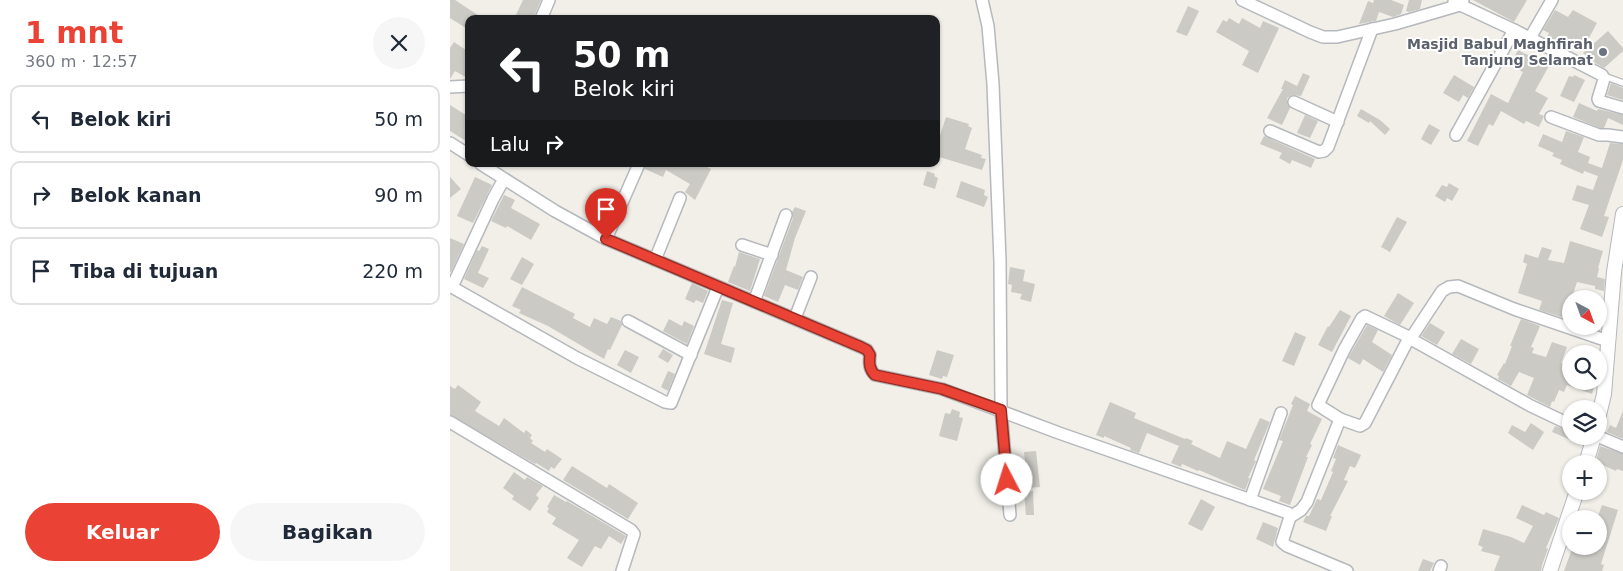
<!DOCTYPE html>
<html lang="id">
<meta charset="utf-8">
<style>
:root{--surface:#fff;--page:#f6f6f7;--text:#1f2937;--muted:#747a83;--line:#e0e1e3;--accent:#ea4335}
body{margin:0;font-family:"DejaVu Sans",sans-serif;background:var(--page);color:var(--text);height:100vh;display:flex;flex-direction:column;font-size:19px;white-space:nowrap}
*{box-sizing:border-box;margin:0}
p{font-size:16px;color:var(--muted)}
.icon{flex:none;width:28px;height:28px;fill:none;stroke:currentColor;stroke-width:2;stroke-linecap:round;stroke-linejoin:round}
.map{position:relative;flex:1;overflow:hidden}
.side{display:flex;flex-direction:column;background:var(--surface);width:450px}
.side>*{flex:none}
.guide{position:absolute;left:15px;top:15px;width:475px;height:152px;border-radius:10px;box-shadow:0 1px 4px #0004;background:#202124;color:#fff;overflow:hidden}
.needle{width:32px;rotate:139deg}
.controls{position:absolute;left:1112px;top:290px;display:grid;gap:10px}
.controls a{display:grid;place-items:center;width:45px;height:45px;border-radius:50%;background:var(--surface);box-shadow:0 1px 4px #0004;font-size:25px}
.pin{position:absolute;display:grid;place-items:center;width:42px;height:42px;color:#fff;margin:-51px -21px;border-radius:50% 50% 50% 0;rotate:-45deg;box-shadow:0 0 5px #0007}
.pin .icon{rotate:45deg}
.me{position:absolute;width:55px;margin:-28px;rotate:355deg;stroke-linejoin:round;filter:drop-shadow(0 0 4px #0008)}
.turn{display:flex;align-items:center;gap:18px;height:105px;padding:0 25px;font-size:22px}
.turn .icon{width:65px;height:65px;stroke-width:2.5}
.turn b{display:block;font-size:35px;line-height:42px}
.then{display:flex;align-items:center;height:48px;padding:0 25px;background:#0003;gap:10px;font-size:19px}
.round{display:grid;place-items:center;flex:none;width:52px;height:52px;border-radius:26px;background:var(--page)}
.summary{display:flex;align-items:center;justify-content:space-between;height:85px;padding:0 25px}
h1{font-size:30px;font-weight:600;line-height:38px;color:var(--accent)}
.action{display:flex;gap:10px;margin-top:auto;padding:10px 25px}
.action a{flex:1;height:58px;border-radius:30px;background:var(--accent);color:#fff;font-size:20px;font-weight:600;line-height:58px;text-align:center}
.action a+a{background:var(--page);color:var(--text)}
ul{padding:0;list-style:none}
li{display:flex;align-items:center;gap:15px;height:68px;margin:0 10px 8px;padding:0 15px;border:2px solid var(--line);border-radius:10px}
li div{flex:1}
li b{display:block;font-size:19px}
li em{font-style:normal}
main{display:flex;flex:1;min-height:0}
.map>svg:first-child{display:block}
</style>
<main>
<section class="side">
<div class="summary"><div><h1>1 mnt</h1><p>360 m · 12:57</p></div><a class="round"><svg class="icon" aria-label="close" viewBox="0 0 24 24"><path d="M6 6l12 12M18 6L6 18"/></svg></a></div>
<ul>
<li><svg class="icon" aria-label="left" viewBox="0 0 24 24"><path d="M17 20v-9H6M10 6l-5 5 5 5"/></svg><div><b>Belok kiri</b></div><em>50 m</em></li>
<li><svg class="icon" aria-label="right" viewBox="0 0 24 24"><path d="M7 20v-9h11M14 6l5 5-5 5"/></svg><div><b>Belok kanan</b></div><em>90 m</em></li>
<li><svg class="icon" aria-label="arrive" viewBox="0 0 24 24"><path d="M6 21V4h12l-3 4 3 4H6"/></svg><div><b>Tiba di tujuan</b></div><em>220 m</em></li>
</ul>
<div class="action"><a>Keluar</a><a>Bagikan</a></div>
</section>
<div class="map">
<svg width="1173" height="571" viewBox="0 0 1173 571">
<rect width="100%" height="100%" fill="#f1efe8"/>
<g fill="#cccac5">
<polygon points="0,0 5,0 34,19 19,19 19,30 0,18"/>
<polygon points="73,0 91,0 83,19 64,19"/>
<polygon points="924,0 941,0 954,5 951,14 943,17 929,12 926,21 909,24 918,1 923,3"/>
<polygon points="959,0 972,0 970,9 959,12 956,11"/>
<polygon points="1023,0 1077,0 1064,22"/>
<polygon points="738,6 749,11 737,36 726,32"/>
<polygon points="1105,10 1118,17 1123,10 1147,23 1132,51 1108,38 1106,42 1097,37 1099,33 1093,30"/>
<polygon points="779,18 789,24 792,18 810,28 813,21 829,28 808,73 792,65 799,51 766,32 773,20 777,22"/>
<polygon points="1158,31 1173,48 1173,51 1154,68 1140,60 1133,53"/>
<polygon points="4,42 19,52 19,79 5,71 0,79 0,48"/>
<polygon points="1068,50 1099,66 1085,91 1098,98 1089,114 1094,116 1089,127 1076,121 1074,124 1051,111 1043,126 1039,124 1028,146 1017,141 1041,94 1058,103 1073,72 1060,65"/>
<polygon points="853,73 860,76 851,96 843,95 837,98 837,103 840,108 832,125 817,118 833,89 831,89 835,80 847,86"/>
<polygon points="1004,75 1024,87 1018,98 1013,95 1009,102 993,93"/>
<polygon points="1124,75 1135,80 1124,102 1110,96 1119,76 1123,77"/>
<polygon points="1161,83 1173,88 1173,100 1157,95"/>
<polygon points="1129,103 1147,111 1148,109 1173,115 1173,125 1158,118 1154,128 1150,128 1123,117"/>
<polygon points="0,105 19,117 19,137 16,141 0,131"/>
<polygon points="911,109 930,120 940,129 935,135 920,121 919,123 907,116"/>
<polygon points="855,115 868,121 860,138 847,133"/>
<polygon points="496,117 519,124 518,126 522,128 515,149 532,155 531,158 536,159 532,170 486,156 486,148"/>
<polygon points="979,124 990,130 981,145 971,139"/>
<polygon points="1116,131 1134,137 1128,152 1140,157 1138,163 1152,168 1160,143 1173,144 1173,160 1154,216 1159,217 1152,237 1130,229 1139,205 1122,200 1127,185 1143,190 1148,176 1134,171 1133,174 1110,164 1112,160 1102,156 1104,153 1088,146 1093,134 1112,142"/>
<polygon points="814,136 865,159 861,168 842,160 840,164 829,158 832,153 810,144"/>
<polygon points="196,164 251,164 261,169 245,200 235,192 240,184 216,170 213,177 195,169"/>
<polygon points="477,171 485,174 484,176 488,178 485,189 473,185"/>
<polygon points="0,177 11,189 0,198"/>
<polygon points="25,177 42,185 23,223 7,216"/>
<polygon points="511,181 535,190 534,195 538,197 534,207 506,197"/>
<polygon points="999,183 1009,189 1002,201 997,198 995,202 985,196 992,185 997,187"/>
<polygon points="54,195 65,200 61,208 90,224 81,240 57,226 56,228 41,221"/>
<polygon points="148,198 163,205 154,226 138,218"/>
<polygon points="345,207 356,211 345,238 336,270 353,277 348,290 335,285 328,302 314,296 343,218 342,212"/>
<polygon points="947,217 957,222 940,252 931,247"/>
<polygon points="0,238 14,244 1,272 0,272"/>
<polygon points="1120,241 1153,251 1148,268 1149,268 1147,277 1155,279 1154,291 1145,289 1145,286 1127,282 1119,307 1121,308 1121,320 1089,310 1092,301 1068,293 1077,264 1073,262 1075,254 1088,258 1092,247 1102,250 1098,260 1114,263"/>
<polygon points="32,246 39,249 28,273 39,278 33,288 14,279 27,250 29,251"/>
<polygon points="289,252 310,259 300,291 278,282 284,266 285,267"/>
<polygon points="72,257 84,264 72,285 60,279"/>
<polygon points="560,267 575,270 573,281 585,284 581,302 570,299 572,294 561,292 562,285 558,284"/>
<polygon points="242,283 258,291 253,303 246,300 244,303 235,299"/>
<polygon points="72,287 125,314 123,318 140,327 144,318 157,324 161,317 171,321 172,325 160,350 158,349 154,359 98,326 69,313 71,310 62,306"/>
<polygon points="948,293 964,303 950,325 934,316"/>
<polygon points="272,300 283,303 271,344 285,348 281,363 254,354"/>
<polygon points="890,310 901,316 882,352 868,345 878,326 879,327"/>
<polygon points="219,319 232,326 234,321 244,326 237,344 213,331"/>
<polygon points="1071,319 1090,326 1081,347 1084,348 1082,353 1096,357 1102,342 1117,347 1111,363 1121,367 1121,381 1146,381 1142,394 1117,385 1114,392 1109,390 1104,402 1102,401 1100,407 1077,395 1084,378 1069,372 1061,386 1048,379 1049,376 1047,375 1054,363 1055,364 1062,346 1060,346"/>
<polygon points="980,323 995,332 987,345 971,336"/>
<polygon points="917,325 928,330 922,342 942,355 933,372 913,359 910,365 898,358"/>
<polygon points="845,332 856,337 844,366 832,361"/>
<polygon points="1011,339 1029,349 1021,364 1002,354"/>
<polygon points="213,349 223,355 218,363 208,357"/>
<polygon points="175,350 189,357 181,373 167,365"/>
<polygon points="487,350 504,355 497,377 493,376 492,379 479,375"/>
<polygon points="218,371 225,374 218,391 211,387"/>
<polygon points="8,385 31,402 25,411 49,426 54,418 74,433 76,430 82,435 80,438 83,441 81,443 95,452 97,449 112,459 104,469 101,467 99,471 86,463 85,464 0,415 0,386 5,389"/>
<polygon points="845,396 860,404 857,411 872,419 860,444 862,445 856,457 858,457 840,505 829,501 831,496 813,489 833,441 829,440 843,405 841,404"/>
<polygon points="660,402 686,413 684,418 735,439 736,438 743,441 741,444 770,458 777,441 796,449 810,418 820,422 804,460 806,461 798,478 800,478 795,490 749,470 748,471 732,464 731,467 721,463 729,446 697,433 689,453 680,450 681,448 654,436 654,438 646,435"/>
<polygon points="502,409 510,412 509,417 513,418 507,441 489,436 495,413 500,414"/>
<polygon points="1173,411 1173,439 1157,432 1160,425 1166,428"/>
<polygon points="1081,423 1094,432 1083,450 1058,433 1062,425 1075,432"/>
<polygon points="1105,426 1121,432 1121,440 1102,432"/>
<polygon points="888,445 911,455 905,468 900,466 894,480 898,481 880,516 882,516 876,531 853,522 856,516 859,516 867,499 871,500 883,472 881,471 886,459 883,458"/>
<polygon points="1150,446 1173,454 1173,471 1167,469 1166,471 1146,462"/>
<polygon points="586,451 590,487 578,488 574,452"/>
<polygon points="122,466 157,488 159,484 188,503 178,519 113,480"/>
<polygon points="64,472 75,480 77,477 93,486 86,495 89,498 80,511 62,499 64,496 53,488"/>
<polygon points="583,491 584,515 576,515 574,492"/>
<polygon points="104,495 116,502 117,501 176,536 171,544 159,536 151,549 145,546 132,567 117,558 129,540 102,524 106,518 97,512 99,508 97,507"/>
<polygon points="751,499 765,507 752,531 738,524"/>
<polygon points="1072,505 1094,515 1096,512 1109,518 1096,548 1098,549 1092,565 1091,571 1044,571 1050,556 1031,551 1033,547 1028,545 1033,529 1061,537 1074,543 1083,526 1066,518"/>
<polygon points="1152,505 1168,510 1151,564 1154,565 1152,571 1114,571 1123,546 1149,546 1149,519 1147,519"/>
<polygon points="813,522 828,528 823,547 806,539"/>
<polygon points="973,559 984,563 980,571 968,571"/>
</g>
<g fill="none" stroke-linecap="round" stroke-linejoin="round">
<defs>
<polyline id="service" points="1154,76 1173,83"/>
<g id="minor">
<polyline points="532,0 538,26 543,84 550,261 551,410 560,515"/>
<polyline points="792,0 860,32 873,37 887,37 945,24 1010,5 1013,0"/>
<polyline points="1004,2 1064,30 1152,75 1154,79 1148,99 1149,101 1173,108"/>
<polyline points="91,19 99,0"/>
<polyline points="1080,38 1102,0"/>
<polyline points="0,87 19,86"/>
<polyline points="844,102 888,122"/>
<polyline points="1101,117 1149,135 1158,135 1173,137"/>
<polyline points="820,131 869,152 874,151 878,147 922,29"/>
<polyline points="1006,135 1064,30"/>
<polyline points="0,143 19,155"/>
<path d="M31,164L105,211L156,239L411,347L417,350L420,355C419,363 419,369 425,375L492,389L609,433L838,513L840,517L832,542L837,546L897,571"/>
<polyline points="156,239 189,164"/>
<polyline points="292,245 322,255"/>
<polyline points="205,260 230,198"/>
<polyline points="0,286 127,358 215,402 221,403 268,287"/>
<polyline points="2,287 43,199 54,179"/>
<polyline points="304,302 336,215"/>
<polyline points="345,318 361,277"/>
<polyline points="178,321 241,355"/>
<polyline points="890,419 910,426 915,423 959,338 1081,406 1121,425"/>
<polyline points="0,422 181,530 184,534 172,571"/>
<polyline points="1147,436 1173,447"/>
<polyline points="800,500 831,413"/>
<polyline points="840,517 851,510 857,502 890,419 868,405 894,350 912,318 915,316 961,338 992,291 999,287 1008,286 1064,309 1158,341"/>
<polyline points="989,571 991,566"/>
</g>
<g id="tertiary">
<polyline points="1149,415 1154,394 1164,272 1173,214"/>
<polyline points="1136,464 1144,436"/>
<polyline points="1100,571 1127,491"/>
</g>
</defs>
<use href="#service" stroke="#b5b8bc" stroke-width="8"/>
<use href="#minor" stroke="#b5b8bc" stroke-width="14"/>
<use href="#tertiary" stroke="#b5b8bc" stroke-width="16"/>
<use href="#service" stroke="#fff" stroke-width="5.5"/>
<use href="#minor" stroke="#fff" stroke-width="11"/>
<use href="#tertiary" stroke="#fff" stroke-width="14"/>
</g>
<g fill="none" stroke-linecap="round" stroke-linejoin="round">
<defs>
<path id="route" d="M156,239L411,347L417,350L420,355C419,363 419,369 425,375L492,389L551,410L557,480"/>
</defs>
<use href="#route" stroke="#982c22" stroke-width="12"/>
<use href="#route" stroke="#ea4335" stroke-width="9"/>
</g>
<circle fill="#6b7280" stroke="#fff" stroke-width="2" cx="1153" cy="52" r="5"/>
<g text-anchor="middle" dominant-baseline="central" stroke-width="4" stroke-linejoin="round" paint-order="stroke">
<g font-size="14" font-weight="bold" fill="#5b616d" stroke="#fff" text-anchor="end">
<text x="1143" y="44">Masjid Babul Maghfirah<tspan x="1143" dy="16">Tanjung Selamat</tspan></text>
</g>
</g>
</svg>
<div class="controls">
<a><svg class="needle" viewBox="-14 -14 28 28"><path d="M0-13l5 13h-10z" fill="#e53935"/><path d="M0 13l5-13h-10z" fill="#747a83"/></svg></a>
<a><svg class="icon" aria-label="search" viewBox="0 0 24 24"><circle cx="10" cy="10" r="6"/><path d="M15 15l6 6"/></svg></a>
<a><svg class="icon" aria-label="layers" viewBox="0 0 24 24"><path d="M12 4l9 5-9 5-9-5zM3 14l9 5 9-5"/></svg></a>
<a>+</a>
<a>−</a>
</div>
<div class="pin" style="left:156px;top:239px;background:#d93025"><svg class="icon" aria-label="arrive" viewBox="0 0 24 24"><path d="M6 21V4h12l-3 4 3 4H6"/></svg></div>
<svg class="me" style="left:557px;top:480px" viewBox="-20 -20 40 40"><circle r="19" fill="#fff"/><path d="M0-13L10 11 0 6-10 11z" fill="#ea4335"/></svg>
<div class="guide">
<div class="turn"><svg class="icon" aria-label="left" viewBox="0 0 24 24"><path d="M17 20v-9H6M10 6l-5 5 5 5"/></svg><div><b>50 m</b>Belok kiri</div></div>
<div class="then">Lalu<svg class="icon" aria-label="right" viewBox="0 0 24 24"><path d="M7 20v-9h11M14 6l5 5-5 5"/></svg></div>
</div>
</div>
</main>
